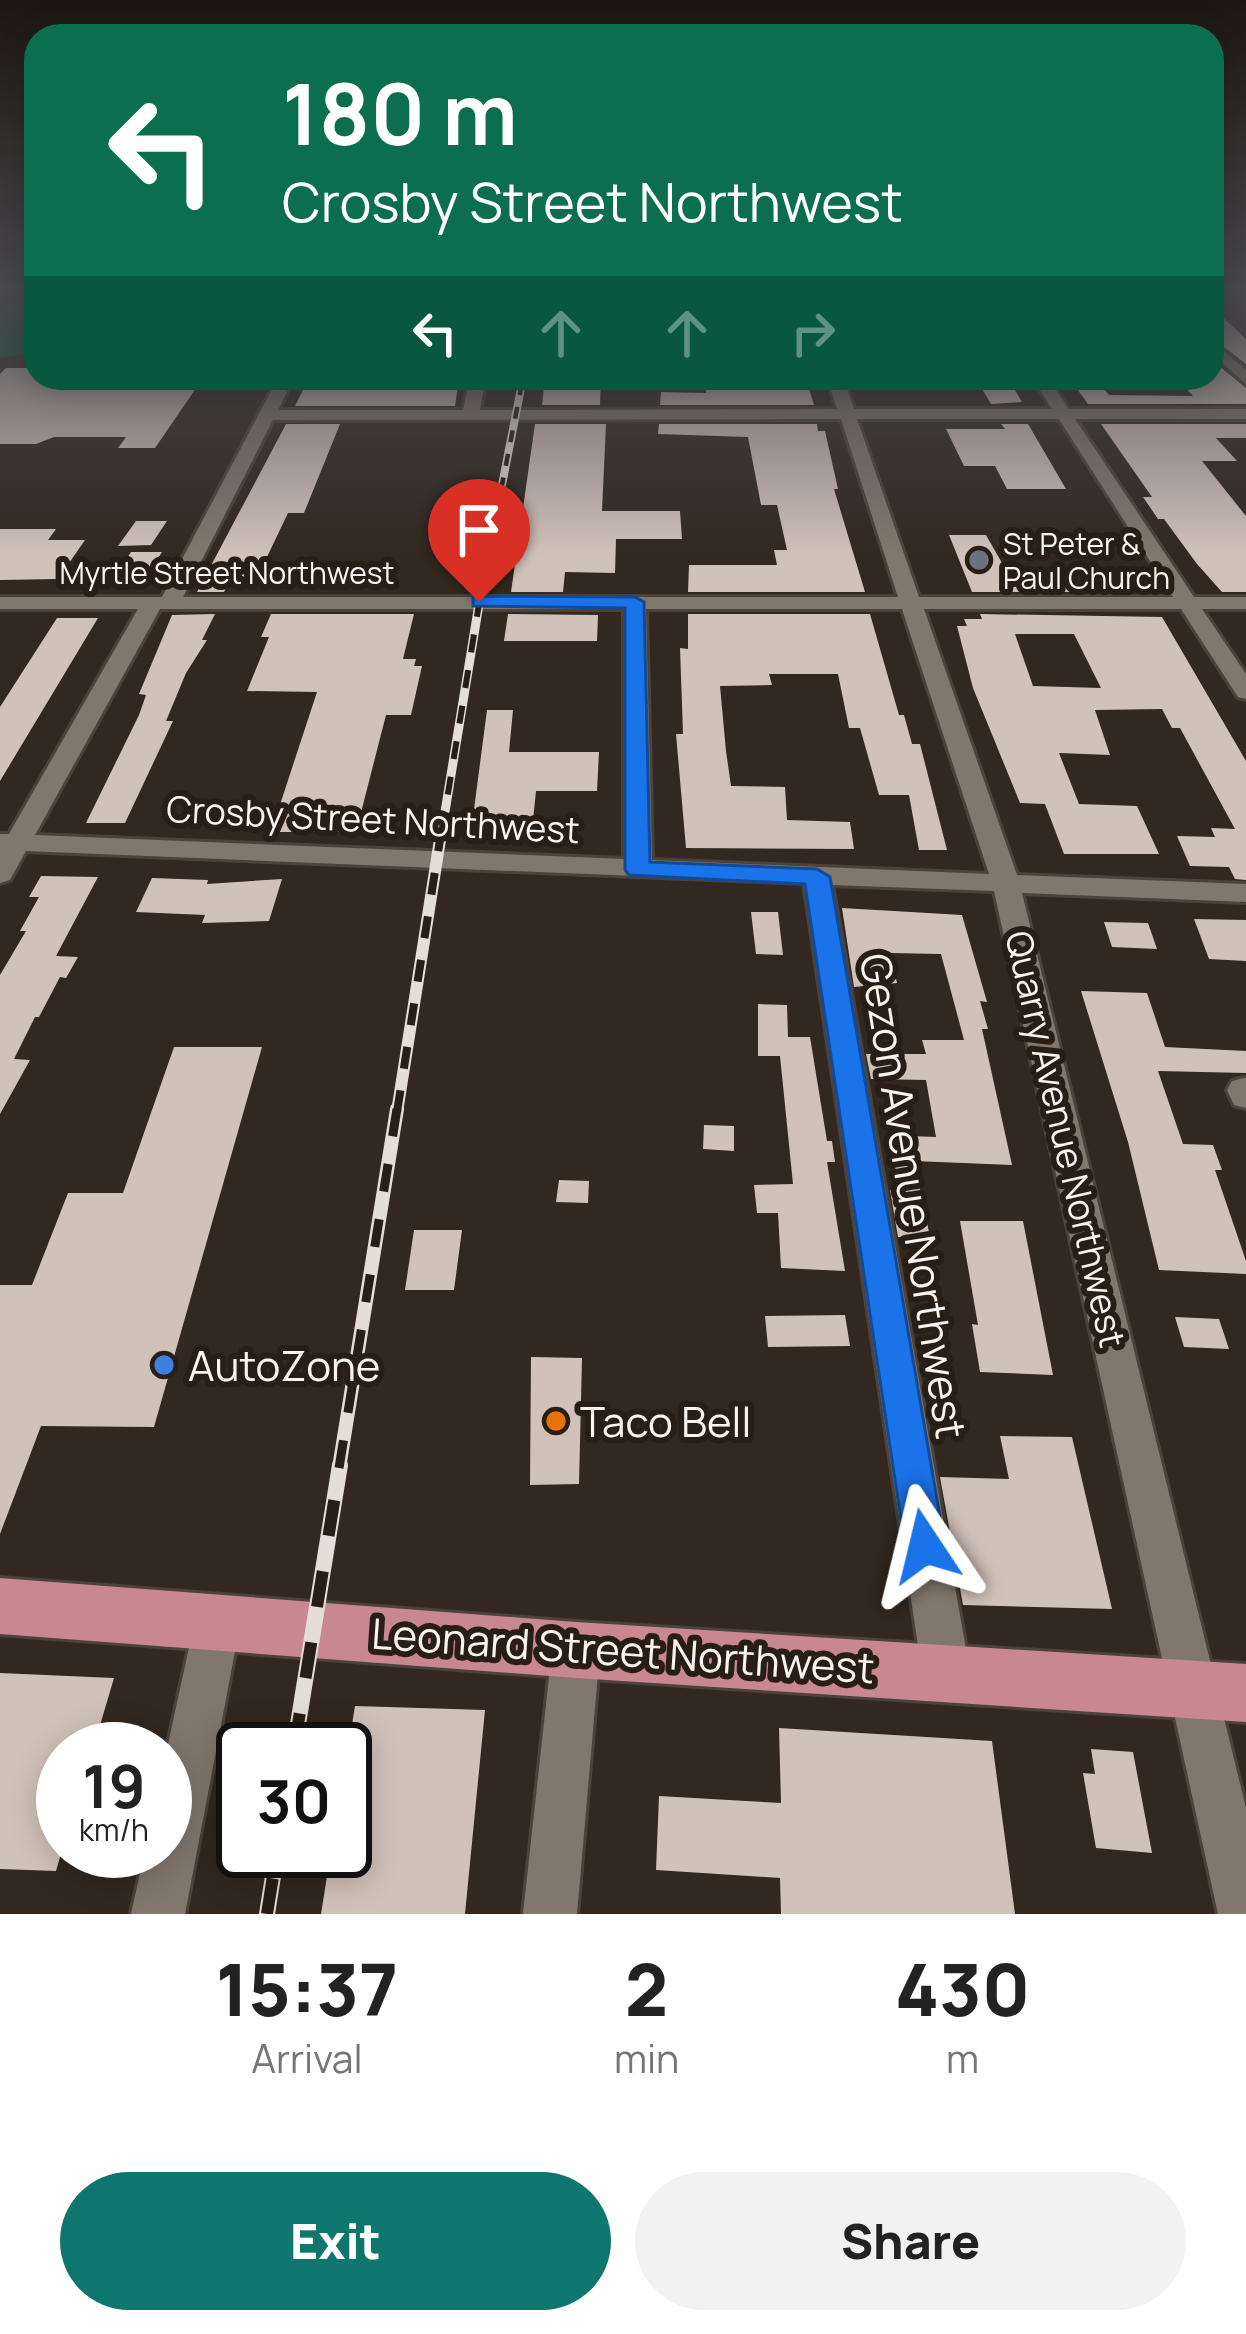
<!DOCTYPE html>
<style>
:root{--surface:#fff;--page:#f2f2f2;--text:#222;--muted:#767676;--accent:#0f766e}
body{margin:0;font-family:Manrope,sans-serif;background:var(--page);color:var(--text);height:100vh;display:flex;flex-direction:column;font-size:45px;white-space:nowrap}
*{box-sizing:border-box;margin:0}
p{font-size:39px;color:var(--muted)}
.icon{flex:none;width:66px;height:66px;fill:none;stroke:currentColor;stroke-width:2;stroke-linecap:round;stroke-linejoin:round}
.map{position:relative;height:1914px;overflow:hidden}
.sheet{display:flex;flex-direction:column;background:var(--surface);flex:1}
.sheet>*{flex:none}
.top-card{position:absolute;left:24px;top:24px;width:1200px;height:366px;border-radius:36px;box-shadow:0 6px 30px #0003;background:#0b6e4f;color:#fff;overflow:hidden}
.speed{position:absolute;left:36px;top:1722px;display:flex;gap:24px;font-size:60px;font-weight:700;text-align:center}
.speed>*{display:grid;place-content:center;width:156px;height:156px;border-radius:50%;background:var(--surface);box-shadow:0 6px 30px #0003;line-height:1}
.speed small{font-size:30px;font-weight:400}
.speed .limit{border:6px solid #111;border-radius:18px;background:#fff;color:#111}
.pin{position:absolute;display:grid;place-items:center;width:102px;height:102px;color:#fff;margin:-123px -51px;border-radius:50% 50% 50% 0;rotate:-45deg;box-shadow:0 0 12px #0007}
.pin .icon{rotate:45deg}
.me{position:absolute;width:132px;margin:-66px;rotate:350deg;stroke-linejoin:round;filter:drop-shadow(0 0 9px #0008)}
.turn{display:flex;align-items:center;gap:42px;height:252px;padding:0 60px;font-size:54px}
.turn .icon{width:156px;height:156px;stroke-width:2.5}
.turn b{display:block;font-size:84px;line-height:102px}
.lanes{display:flex;align-items:center;height:114px;padding:0 60px;background:#0003;justify-content:center;gap:60px;direction:ltr}
.lanes .off{opacity:.35}
.eta{display:flex;justify-content:space-evenly;align-items:center;height:204px;text-align:center}
.eta b{font-size:72px;font-weight:800;line-height:84px}
.primary-button{display:flex;gap:24px;margin-top:auto;padding:24px 60px}
.primary-button a{flex:1;height:138px;border-radius:72px;background:var(--accent);color:#fff;font-size:48px;font-weight:800;line-height:138px;text-align:center}
.primary-button a+a{background:var(--page);color:var(--text)}
.map>svg:first-child{display:block}
</style>
<div class="map">
<svg width="1246" height="1914" viewBox="0 0 1246 1914">
<rect width="100%" height="100%" fill="#32281f"/>
<polygon fill="#055a38" points="0,303 36,303 36,353 0,357"/>
<g fill="#d1c2b9" fill-rule="evenodd">
<polygon points="1212,307 1246,339 1246,364 1212,338"/>
<polygon points="1212,360 1246,388 1246,404 1088,404 1072,382 1099,382 1109,395 1193,396 1176,378 1212,378"/>
<polygon points="6,368 36,368 36,378 203,378 155,448 118,448 126,437 54,437 36,444 0,444 0,374"/>
<polygon points="309,378 459,378 455,406 295,406"/>
<polygon points="545,378 601,378 600,405 542,405"/>
<polygon points="983,378 1008,378 1022,402 991,404 978,382 985,382"/>
<polygon points="706,382 807,382 814,405 660,405 661,392 706,393"/>
<polygon points="286,424 340,424 304,513 288,513 256,580 230,580 224,592 197,592"/>
<polygon points="535,424 606,424 602,511 680,511 682,539 616,539 615,573 565,572 563,592 511,592"/>
<polygon points="659,424 817,424 818,431 825,431 838,489 834,489 865,592 688,592 689,565 777,565 774,550 787,550 777,505 761,505 748,437 658,434"/>
<polygon points="1001,424 1028,424 1066,489 1007,489 995,466 964,466 946,429 1005,429"/>
<polygon points="1101,424 1246,424 1246,438 1216,438 1237,461 1202,461 1246,516 1246,592 1222,592 1197,564 1164,519 1158,519 1143,497 1152,497"/>
<polygon points="136,521 167,521 151,545 118,546"/>
<polygon points="0,529 56,529 48,540 85,540 58,579 0,580"/>
<polygon points="949,535 986,535 1006,570 1059,570 1070,592 972,592"/>
<polygon points="131,552 162,552 146,578 114,578"/>
<polygon points="215,614 202,640 207,640 186,673 166,721 173,721 125,823 86,823 139,715 146,695 139,694 172,615"/>
<polygon points="271,614 414,614 403,659 416,659 414,666 422,666 411,715 386,715 356,832 271,832 317,692 247,691 269,637 261,637"/>
<polygon points="508,614 598,615 597,641 504,641"/>
<polygon points="688,614 870,614 899,715 904,715 912,744 920,744 947,850 919,850 909,795 879,795 860,728 849,728 838,674 769,674 772,685 720,686 726,751 731,786 785,787 787,820 850,822 854,849 686,848 676,734 683,734 680,648 688,649"/>
<path d="M980,614L1162,617L1246,761V880L1235,879L1229,867L1190,866L1177,836L1215,837L1211,828L1235,829L1180,728H1172L1162,709L1095,710L1110,755L1059,753L1079,804L1137,806L1159,854H1064L1045,804L1020,803L973,688L957,626H967L964,619H982ZM1015,634H1074L1101,688L1033,686Z"/>
<polygon points="57,618 98,618 0,781 0,707"/>
<polygon points="487,710 513,710 509,752 599,752 597,791 536,791 531,840 470,840"/>
<polygon points="41,876 98,877 56,956 78,957 66,978 60,977 39,1017 35,1017 14,1059 30,1060 0,1114 0,975 26,931 20,931 39,897 29,897"/>
<polygon points="152,878 208,880 207,884 282,879 269,921 202,923 205,915 136,912"/>
<polygon points="842,908 962,915 987,1002 980,1001 988,1029 982,1029 1012,1165 914,1161 930,1237 898,1237 890,1190 898,1190 891,1131 907,1128 909,1136 936,1137 926,1080 871,1079 866,1054 926,1054 922,1040 964,1040 941,954 890,953 897,983 854,987"/>
<polygon points="751,912 778,912 783,955 756,954"/>
<polygon points="1194,919 1246,920 1246,961 1209,959"/>
<polygon points="1104,922 1148,923 1157,949 1112,947"/>
<polygon points="1081,991 1147,993 1165,1047 1246,1051 1246,1073 1158,1071 1183,1144 1213,1145 1222,1170 1215,1170 1246,1261 1246,1274 1159,1270 1128,1142"/>
<polygon points="758,1004 787,1005 788,1037 810,1037 827,1141 832,1141 835,1162 827,1162 845,1271 781,1268 778,1213 757,1213 754,1185 793,1184 780,1056 758,1056"/>
<polygon points="174,1047 262,1047 154,1427 41,1426 0,1534 0,1285 32,1285 68,1193 123,1193"/>
<polygon points="704,1125 734,1126 734,1151 703,1149"/>
<polygon points="559,1180 589,1181 588,1203 556,1202"/>
<polygon points="960,1221 1023,1221 1053,1375 980,1372 972,1324 978,1325"/>
<polygon points="414,1230 462,1230 454,1290 405,1290"/>
<polygon points="845,1315 850,1346 768,1347 765,1316"/>
<polygon points="1175,1317 1219,1319 1229,1349 1184,1347"/>
<polygon points="531,1357 582,1358 579,1484 530,1485"/>
<polygon points="1000,1436 1072,1437 1112,1609 963,1605 940,1477 1009,1479"/>
<polygon points="0,1673 114,1678 93,1749 63,1749 63,1847 56,1871 0,1869"/>
<polygon points="355,1706 485,1710 465,1914 321,1914 331,1851 345,1851 345,1768"/>
<polygon points="779,1728 992,1741 1015,1914 781,1914 780,1878 656,1870 659,1796 781,1803"/>
<polygon points="1091,1749 1133,1752 1152,1853 1096,1848 1083,1773 1095,1774"/>
</g>
<g fill="none" stroke-linecap="round" stroke-linejoin="round">
<defs>
<g id="minor">
<polygon points="1212,342 1246,370 1246,384 1212,354"/>
<path d="M278,378H294L278,410H463L470,378H486L480,410L837,409L827,378H843L854,409H1052L1032,378H1048L1069,409H1246V419H1075L1194,597H1246V609H1202L1246,674V699L1238,697L1181,609H924L1017,875L1246,884V902L1022,893L1246,1808V1914H1218L994,891L832,885L970,1672L963,1689L946,1696L929,1689L922,1672L804,883L26,851L10,880L0,883V834H9L138,609H0V597H162ZM841,419L898,597H183L273,420ZM857,419H1059L1173,597H919ZM160,609H624V859L35,835ZM646,609H902L989,874L652,860Z"/>
<polygon points="1244,1078 1246,1078 1246,1108 1234,1105 1227,1090 1232,1081"/>
<polygon points="218,1597 234,1604 241,1620 185,1914 131,1914 145,1851 165,1851 165,1758 195,1620 202,1604"/>
<polygon points="576,1626 593,1633 600,1650 577,1914 523,1914 552,1650 559,1633"/>
</g>
<polygon id="major" points="0,1578 576,1622 1246,1664 1246,1722 576,1678 0,1634"/>
</defs>
<use href="#minor" stroke="#4b433b" stroke-width="6"/>
<use href="#major" stroke="#4b433b" stroke-width="6"/>
<use href="#minor" fill="#82776c" fill-rule="evenodd"/>
<use href="#major" fill="#c9888f" fill-rule="evenodd"/>
<defs>
<polyline id="rail-far4" points="478,607 523,378"/>
<polyline id="rail-far3" points="442,830 479,604"/>
<polyline id="rail-far2" points="397,1112 442,827"/>
<polyline id="rail-far1" points="339,1468 397,1109"/>
<g id="rail">
<polyline points="294,1749 340,1465"/>
<polyline points="267,1914 277,1851"/>
</g>
</defs>
<use href="#rail-far4" stroke="#e4ded7" stroke-width="8"/>
<use href="#rail-far3" stroke="#e4ded7" stroke-width="9"/>
<use href="#rail-far2" stroke="#e4ded7" stroke-width="12"/>
<use href="#rail-far1" stroke="#e4ded7" stroke-width="14"/>
<use href="#rail" stroke="#e4ded7" stroke-width="16"/>
<use href="#rail-far4" stroke="#281e16" stroke-width="4.5" stroke-dasharray="12" stroke-linecap="butt"/>
<use href="#rail-far3" stroke="#281e16" stroke-width="6" stroke-dasharray="18" stroke-linecap="butt"/>
<use href="#rail-far2" stroke="#281e16" stroke-width="8" stroke-dasharray="22" stroke-linecap="butt"/>
<use href="#rail-far1" stroke="#281e16" stroke-width="9" stroke-dasharray="28" stroke-linecap="butt"/>
<use href="#rail" stroke="#281e16" stroke-width="12" stroke-dasharray="36" stroke-linecap="butt"/>
</g>
<linearGradient id="sky" x2="0" y2="1"><stop stop-color="#1c1611"/><stop offset="0.52" stop-color="#49484d"/><stop offset="1" stop-color="#49484d" stop-opacity="0"/></linearGradient>
<rect width="1246" height="555" fill="url(#sky)"/>
<polygon fill="#1a73e8" stroke="#114b97" stroke-width="3" points="479,596 635,597 644,602 650,862 817,869 830,877 945,1546 940,1560 925,1566 911,1560 905,1546 805,884 629,875 625,870 625,608 473,606 473,597"/>
<circle fill="#6b7280" stroke="#281e16" stroke-width="4.5" cx="979" cy="560" r="12"/>
<circle fill="#3f7fe0" stroke="#281e16" stroke-width="4.5" cx="164" cy="1365" r="12"/>
<circle fill="#e8710a" stroke="#281e16" stroke-width="4.5" cx="556" cy="1421" r="12"/>
<g text-anchor="middle" dominant-baseline="central" stroke-width="12" stroke-linejoin="round" paint-order="stroke">
<g font-size="30" fill="#faf4ee" stroke="#281e16" text-anchor="start">
<text x="1003" y="543">St Peter &amp;<tspan x="1003" dy="34">Paul Church</tspan></text>
</g>
<g font-size="30" fill="#faf4ee" stroke="#281e16">
<text x="227" y="572">Myrtle Street Northwest</text>
</g>
<g font-size="36" fill="#faf4ee" stroke="#281e16">
<text transform="translate(373 819) rotate(3)">Crosby Street Northwest</text>
<text transform="translate(1066 1139) rotate(77)">Quarry Avenue Northwest</text>
</g>
<g font-size="42" fill="#faf4ee" stroke="#281e16">
<text transform="translate(914 1196) rotate(81)">Gezon Avenue Northwest</text>
<text transform="translate(623 1650) rotate(4)">Leonard Street Northwest</text>
</g>
<g font-size="42" fill="#faf4ee" stroke="#281e16" text-anchor="start">
<text x="188" y="1365">AutoZone</text>
<text x="580" y="1421">Taco Bell</text>
</g>
</g>
</svg>
<div class="speed"><div>19<small>km/h</small></div><div class="limit">30</div></div>
<div class="pin" style="left:479px;top:602px;background:#d93025"><svg class="icon" aria-label="arrive" viewBox="0 0 24 24"><path d="M6 21V4h12l-3 4 3 4H6"/></svg></div>
<svg class="me" style="left:925px;top:1546px" viewBox="-20 -20 40 40"><path d="M0-17L14 15 0 8-14 15z" fill="#1a73e8" stroke="#fff" stroke-width="4"/></svg>
<div class="top-card">
<div class="turn"><svg class="icon" aria-label="left" viewBox="0 0 24 24"><path d="M17 20v-9H6M10 6l-5 5 5 5"/></svg><div><b>180 m</b>Crosby Street Northwest</div></div>
<div class="lanes"><svg class="icon" aria-label="left" viewBox="0 0 24 24"><path d="M17 20v-9H6M10 6l-5 5 5 5"/></svg><svg class="icon off" aria-label="ahead" viewBox="0 0 24 24"><path d="M12 20V5M6 11l6-6 6 6"/></svg><svg class="icon off" aria-label="ahead" viewBox="0 0 24 24"><path d="M12 20V5M6 11l6-6 6 6"/></svg><svg class="icon off" aria-label="right" viewBox="0 0 24 24"><path d="M7 20v-9h11M14 6l5 5-5 5"/></svg></div>
</div>
</div>
<section class="sheet">
<div class="eta">
<div><b>15:37</b><p>Arrival</p></div>
<div><b>2</b><p>min</p></div>
<div><b>430</b><p>m</p></div>
</div>
<div class="primary-button"><a>Exit</a><a>Share</a></div>
</section>
